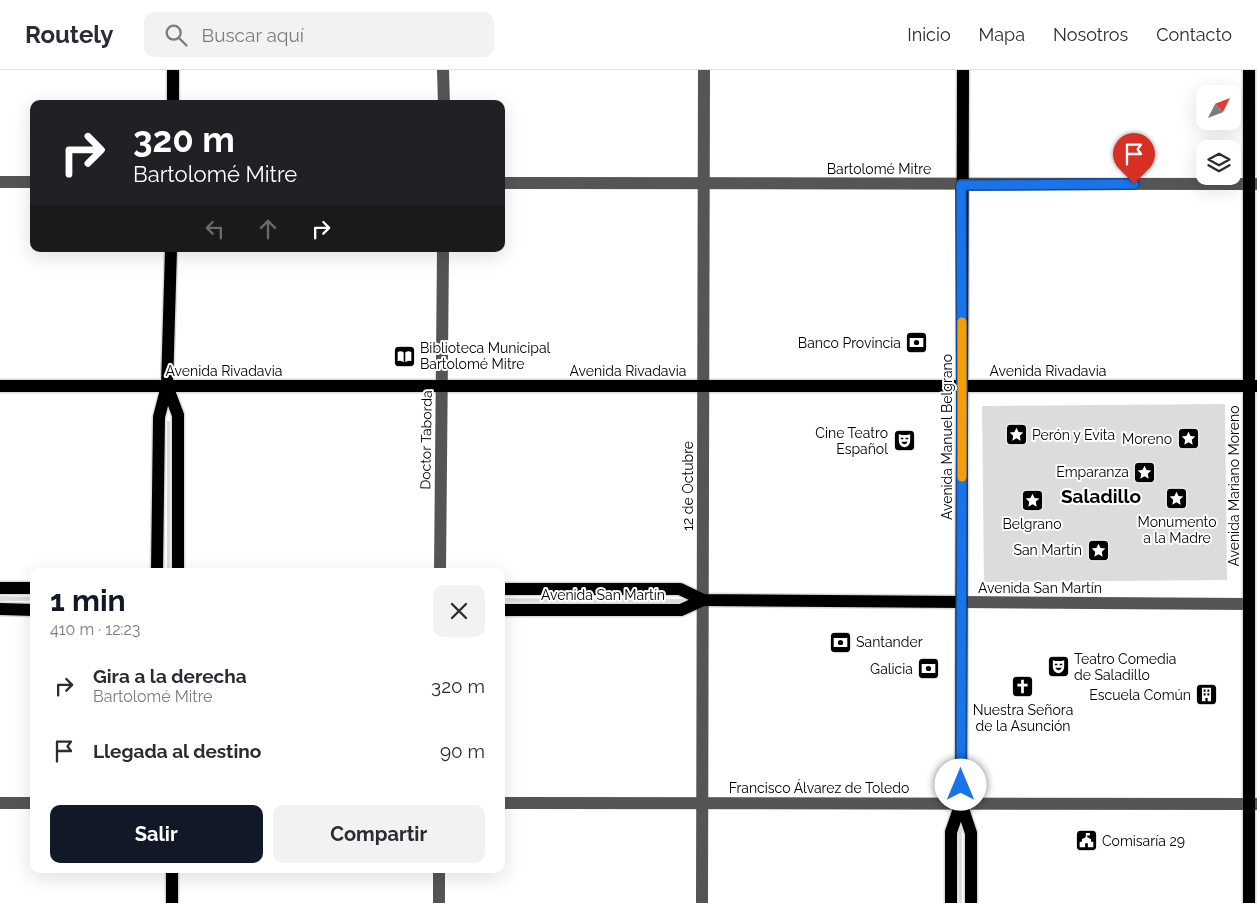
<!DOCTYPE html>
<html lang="es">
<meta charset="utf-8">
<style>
:root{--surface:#fff;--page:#f2f2f3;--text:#2b2b33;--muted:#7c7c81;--line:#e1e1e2;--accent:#111827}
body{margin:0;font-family:Raleway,sans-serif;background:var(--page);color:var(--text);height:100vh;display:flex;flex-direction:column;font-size:19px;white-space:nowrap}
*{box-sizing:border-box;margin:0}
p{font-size:16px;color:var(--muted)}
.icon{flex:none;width:28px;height:28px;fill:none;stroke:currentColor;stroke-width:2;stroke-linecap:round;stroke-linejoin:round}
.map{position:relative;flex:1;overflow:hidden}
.drawer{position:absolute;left:30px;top:498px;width:475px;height:305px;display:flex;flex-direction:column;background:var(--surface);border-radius:10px;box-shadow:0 5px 20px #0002}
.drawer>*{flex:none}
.top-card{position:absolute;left:30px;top:30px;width:475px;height:152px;border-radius:10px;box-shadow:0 5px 20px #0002;background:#202124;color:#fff;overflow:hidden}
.needle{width:32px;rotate:48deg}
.fabs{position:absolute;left:1196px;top:15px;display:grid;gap:10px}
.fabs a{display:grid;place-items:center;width:45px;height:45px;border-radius:10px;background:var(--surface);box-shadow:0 5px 20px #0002;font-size:25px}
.pin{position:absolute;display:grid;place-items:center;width:42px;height:42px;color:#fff;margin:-51px -21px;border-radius:50% 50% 50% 0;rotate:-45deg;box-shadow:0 0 5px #0007}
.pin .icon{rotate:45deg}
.me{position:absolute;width:55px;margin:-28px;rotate:0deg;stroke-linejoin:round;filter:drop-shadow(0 0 4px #0008)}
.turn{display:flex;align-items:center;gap:18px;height:105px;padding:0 20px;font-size:22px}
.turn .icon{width:65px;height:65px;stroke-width:2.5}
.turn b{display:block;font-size:35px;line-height:42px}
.lanes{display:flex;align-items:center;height:48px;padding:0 20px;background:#0003;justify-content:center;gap:25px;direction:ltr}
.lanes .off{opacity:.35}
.round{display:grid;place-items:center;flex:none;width:52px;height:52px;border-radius:10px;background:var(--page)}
.headline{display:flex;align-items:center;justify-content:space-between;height:85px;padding:0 20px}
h1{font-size:30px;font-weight:700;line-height:38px;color:var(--accent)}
.primary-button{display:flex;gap:10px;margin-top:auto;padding:10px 20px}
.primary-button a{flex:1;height:58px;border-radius:10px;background:var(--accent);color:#fff;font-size:20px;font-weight:700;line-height:58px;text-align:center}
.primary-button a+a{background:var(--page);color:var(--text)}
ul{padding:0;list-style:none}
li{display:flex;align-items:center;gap:15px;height:65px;padding:0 20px}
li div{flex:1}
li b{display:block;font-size:19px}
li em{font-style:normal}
header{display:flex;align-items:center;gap:30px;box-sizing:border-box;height:70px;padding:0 25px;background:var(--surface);border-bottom:1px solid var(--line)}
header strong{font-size:24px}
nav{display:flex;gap:28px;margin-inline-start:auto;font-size:18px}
.search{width:350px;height:45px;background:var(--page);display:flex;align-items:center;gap:12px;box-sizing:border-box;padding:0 18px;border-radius:10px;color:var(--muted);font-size:19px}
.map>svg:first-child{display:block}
</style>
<header>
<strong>Routely</strong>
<div class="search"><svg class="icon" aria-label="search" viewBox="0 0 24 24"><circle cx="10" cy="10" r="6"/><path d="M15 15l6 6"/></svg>Buscar aquí</div>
<nav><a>Inicio</a><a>Mapa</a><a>Nosotros</a><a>Contacto</a></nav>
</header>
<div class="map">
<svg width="1257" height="833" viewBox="0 0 1257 833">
<rect width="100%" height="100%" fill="#fff"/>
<g fill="#dcdcdc">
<polygon points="1225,334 1227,510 984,512 982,336"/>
<rect x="167" y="351" width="3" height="150"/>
<polygon points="0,526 34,527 34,531 0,531"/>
<polygon points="501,528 684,529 684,533 501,532"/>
<polygon points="958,758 962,758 962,833 959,833"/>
</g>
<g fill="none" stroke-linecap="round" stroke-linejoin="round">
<defs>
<g id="major">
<polyline points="963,0 961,733 971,763 971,833"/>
<polyline points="173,34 173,0"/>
<polyline points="0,316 1257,316"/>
<polyline points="167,316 178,345 178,501"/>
<polyline points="157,501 159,347 167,316 171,179"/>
<polyline points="0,518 34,518"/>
<polyline points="501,519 680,519 703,530 962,532"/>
<polyline points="0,539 34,540"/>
<polyline points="501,540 681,540 703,530"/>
<polyline points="172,799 172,833"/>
<polyline points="951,833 951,762 961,733"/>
<polyline points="1249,833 1249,0"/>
</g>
</defs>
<use href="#major" stroke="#dbdbdb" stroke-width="15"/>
<g stroke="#555" stroke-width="12">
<polyline points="443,0 444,34"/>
<polyline points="0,112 34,112"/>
<polyline points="501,113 1257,114"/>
<polyline points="440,501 443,179"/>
<polyline points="962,532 1249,534"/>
<polyline points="0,733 34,733"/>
<polyline points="501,733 1257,734"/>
<polyline points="439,799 439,833"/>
<polyline points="702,833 704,0"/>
</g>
<use href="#major" stroke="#000" stroke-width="12"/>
</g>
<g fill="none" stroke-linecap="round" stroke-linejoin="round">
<defs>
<polyline id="route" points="961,715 962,336 961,115 1134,114"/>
</defs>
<use href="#route" stroke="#114b97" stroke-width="12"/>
<use href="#route" stroke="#1a73e8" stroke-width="9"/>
<polyline stroke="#f59e0b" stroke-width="9" points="962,252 962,407"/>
</g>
<defs>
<symbol id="bank-square" viewBox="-11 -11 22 22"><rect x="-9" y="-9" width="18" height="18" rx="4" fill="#000" stroke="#fff"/><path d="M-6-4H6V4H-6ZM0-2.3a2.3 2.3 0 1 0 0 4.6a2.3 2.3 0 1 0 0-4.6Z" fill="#fff"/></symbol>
<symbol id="library-square" viewBox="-11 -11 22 22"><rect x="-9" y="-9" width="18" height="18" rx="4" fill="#000" stroke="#fff"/><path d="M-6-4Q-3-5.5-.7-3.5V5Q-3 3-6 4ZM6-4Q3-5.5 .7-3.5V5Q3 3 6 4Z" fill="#fff"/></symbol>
<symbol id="sight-square" viewBox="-11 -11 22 22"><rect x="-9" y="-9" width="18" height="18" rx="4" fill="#000" stroke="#fff"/><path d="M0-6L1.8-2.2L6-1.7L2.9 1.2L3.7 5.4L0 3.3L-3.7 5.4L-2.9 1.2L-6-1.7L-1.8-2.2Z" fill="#fff"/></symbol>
<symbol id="theatre-square" viewBox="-11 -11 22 22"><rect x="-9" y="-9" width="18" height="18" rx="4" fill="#000" stroke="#fff"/><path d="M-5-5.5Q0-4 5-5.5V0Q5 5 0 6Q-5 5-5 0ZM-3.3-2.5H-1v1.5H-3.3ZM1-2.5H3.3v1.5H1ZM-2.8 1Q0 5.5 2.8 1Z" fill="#fff"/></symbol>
<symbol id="church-square" viewBox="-11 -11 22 22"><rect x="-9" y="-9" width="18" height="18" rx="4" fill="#000" stroke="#fff"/><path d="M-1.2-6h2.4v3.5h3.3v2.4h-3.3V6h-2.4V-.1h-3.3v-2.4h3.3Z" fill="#fff"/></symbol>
<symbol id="building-square" viewBox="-11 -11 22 22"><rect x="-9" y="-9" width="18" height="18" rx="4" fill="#000" stroke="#fff"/><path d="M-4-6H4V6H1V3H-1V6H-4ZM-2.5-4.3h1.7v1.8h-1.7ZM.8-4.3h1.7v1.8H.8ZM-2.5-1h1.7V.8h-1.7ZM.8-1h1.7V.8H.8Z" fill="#fff"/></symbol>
<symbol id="civic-square" viewBox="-11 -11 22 22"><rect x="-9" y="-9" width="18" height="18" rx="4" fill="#000" stroke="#fff"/><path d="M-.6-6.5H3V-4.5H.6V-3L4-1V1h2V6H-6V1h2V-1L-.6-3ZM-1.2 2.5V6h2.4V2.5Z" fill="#fff"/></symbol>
</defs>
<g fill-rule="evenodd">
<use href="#bank-square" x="904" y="260" width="25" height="25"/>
<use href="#library-square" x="392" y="274" width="25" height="25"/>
<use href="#sight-square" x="1004" y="352" width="25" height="25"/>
<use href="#sight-square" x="1176" y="356" width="25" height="25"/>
<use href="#theatre-square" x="892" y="358" width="25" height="25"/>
<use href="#sight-square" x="1132" y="390" width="25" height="25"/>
<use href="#sight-square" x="1164" y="416" width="25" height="25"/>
<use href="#sight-square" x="1020" y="418" width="25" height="25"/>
<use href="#sight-square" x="1086" y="468" width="25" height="25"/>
<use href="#bank-square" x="828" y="560" width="25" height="25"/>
<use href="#theatre-square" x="1046" y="584" width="25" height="25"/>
<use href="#bank-square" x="916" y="586" width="25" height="25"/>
<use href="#church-square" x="1010" y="604" width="25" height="25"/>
<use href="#building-square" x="1194" y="612" width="25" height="25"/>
<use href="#civic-square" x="1074" y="758" width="25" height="25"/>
</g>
<g text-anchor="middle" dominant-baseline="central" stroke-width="4" stroke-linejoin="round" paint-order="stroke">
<g font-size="14" fill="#000" stroke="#fff">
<text x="879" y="99">Bartolomé Mitre</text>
<text x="224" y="301">Avenida Rivadavia</text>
<text x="628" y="301">Avenida Rivadavia</text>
<text x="1048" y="301">Avenida Rivadavia</text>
<text transform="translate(947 367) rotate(-90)">Avenida Manuel Belgrano</text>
<text transform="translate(426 370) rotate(-89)">Doctor Taborda</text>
<text transform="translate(688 416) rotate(-90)">12 de Octubre</text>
<text transform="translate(1234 416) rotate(-90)">Avenida Mariano Moreno</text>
<text x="1040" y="518">Avenida San Martín</text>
<text x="603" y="525">Avenida San Martín</text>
<text x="819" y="718">Francisco Álvarez de Toledo</text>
</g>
<g font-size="14" fill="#000" stroke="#fff" text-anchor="end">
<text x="901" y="273">Banco Provincia</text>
<text x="420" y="278" text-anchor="start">Biblioteca Municipal<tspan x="420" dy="16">Bartolomé Mitre</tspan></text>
<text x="888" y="363">Cine Teatro<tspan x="888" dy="16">Español</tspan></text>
<text x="1032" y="365" text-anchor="start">Perón y Evita</text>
<text x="1172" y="369">Moreno</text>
<text x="1129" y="402">Emparanza</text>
<text x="1177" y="452" text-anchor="middle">Monumento<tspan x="1177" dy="16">a la Madre</tspan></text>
<text x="1032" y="454" text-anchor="middle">Belgrano</text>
<text x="1082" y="480">San Martín</text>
<text x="856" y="572" text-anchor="start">Santander</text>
<text x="1074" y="589" text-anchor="start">Teatro Comedia<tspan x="1074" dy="16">de Saladillo</tspan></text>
<text x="913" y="599">Galicia</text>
<text x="1191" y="625">Escuela Común</text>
<text x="1023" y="640" text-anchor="middle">Nuestra Señora<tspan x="1023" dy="16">de la Asunción</tspan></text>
<text x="1102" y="771" text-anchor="start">Comisaría 29</text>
</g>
<g font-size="19" font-weight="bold" fill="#000" stroke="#fff">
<text x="1101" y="426">Saladillo</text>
</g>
</g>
</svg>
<div class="fabs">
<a><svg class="needle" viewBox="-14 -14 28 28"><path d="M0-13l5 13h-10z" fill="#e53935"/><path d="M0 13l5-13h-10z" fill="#7c7c81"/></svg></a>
<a><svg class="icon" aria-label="layers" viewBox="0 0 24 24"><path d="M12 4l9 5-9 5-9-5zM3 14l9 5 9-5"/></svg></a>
</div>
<div class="pin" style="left:1134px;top:114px;background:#d93025"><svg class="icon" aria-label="arrive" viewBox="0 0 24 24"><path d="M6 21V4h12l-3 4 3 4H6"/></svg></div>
<svg class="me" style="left:961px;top:715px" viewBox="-20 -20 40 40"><circle r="19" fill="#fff"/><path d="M0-13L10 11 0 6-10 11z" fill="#1a73e8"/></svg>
<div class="top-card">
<div class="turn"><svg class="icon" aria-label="right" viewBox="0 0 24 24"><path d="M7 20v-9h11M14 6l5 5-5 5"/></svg><div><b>320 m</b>Bartolomé Mitre</div></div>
<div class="lanes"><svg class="icon off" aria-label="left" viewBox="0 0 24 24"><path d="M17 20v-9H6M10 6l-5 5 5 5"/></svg><svg class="icon off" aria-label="ahead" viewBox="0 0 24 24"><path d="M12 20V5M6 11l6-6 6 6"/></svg><svg class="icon" aria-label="right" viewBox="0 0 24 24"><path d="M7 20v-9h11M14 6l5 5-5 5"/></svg></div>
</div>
<section class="drawer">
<div class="headline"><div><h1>1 min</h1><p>410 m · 12:23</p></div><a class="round"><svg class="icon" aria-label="close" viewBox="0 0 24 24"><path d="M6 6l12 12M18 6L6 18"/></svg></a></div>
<ul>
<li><svg class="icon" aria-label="right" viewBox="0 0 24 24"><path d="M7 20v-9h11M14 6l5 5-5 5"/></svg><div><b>Gira a la derecha</b><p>Bartolomé Mitre</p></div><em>320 m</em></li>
<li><svg class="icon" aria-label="arrive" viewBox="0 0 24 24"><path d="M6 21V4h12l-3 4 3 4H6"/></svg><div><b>Llegada al destino</b></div><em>90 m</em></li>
</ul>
<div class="primary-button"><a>Salir</a><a>Compartir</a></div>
</section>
</div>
